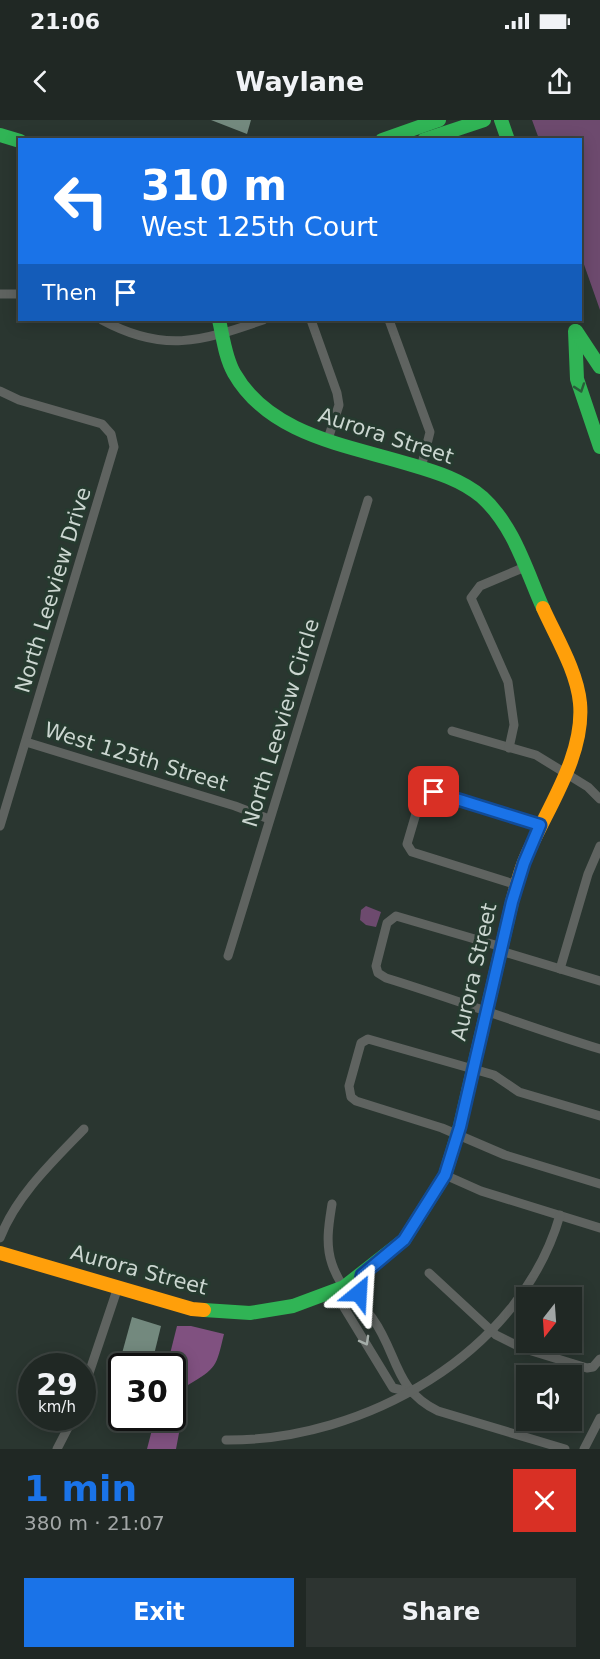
<!DOCTYPE html>
<meta charset="utf-8">
<style>
:root{--surface:#202824;--page:#2d3431;--text:#f1f3f6;--muted:#a2a6a6;--line:#3d4441;--accent:#1a73e8}
body{margin:0;font-family:"DejaVu Sans",sans-serif;background:var(--page);color:var(--text);height:100vh;display:flex;flex-direction:column;font-size:22px;white-space:nowrap}
*{box-sizing:border-box;margin:0}
p{font-size:20px;color:var(--muted)}
.icon{flex:none;width:33px;height:33px;fill:none;stroke:currentColor;stroke-width:2;stroke-linecap:round;stroke-linejoin:round}
.map{position:relative;height:1329px;overflow:hidden}
.side{display:flex;flex-direction:column;background:var(--surface);flex:1}
.side>*{flex:none}
.guide{position:absolute;left:18px;top:18px;width:564px;height:183px;border-radius:0px;box-shadow:0 3px 15px #0003,0 0 0 2px var(--line);background:#1a73e8;color:#fff;overflow:hidden}
.needle{width:39px;rotate:197deg}
.tools{position:absolute;left:516px;top:1167px;display:grid;gap:12px}
.tools a{display:grid;place-items:center;width:66px;height:66px;border-radius:0px;background:var(--surface);box-shadow:0 3px 15px #0003,0 0 0 2px var(--line);font-size:30px}
.speed{position:absolute;left:18px;top:1233px;display:flex;gap:12px;font-size:30px;font-weight:700;text-align:center}
.speed>*{display:grid;place-content:center;width:78px;height:78px;border-radius:50%;background:var(--surface);box-shadow:0 3px 15px #0003,0 0 0 2px var(--line);line-height:1}
.speed small{font-size:15px;font-weight:400}
.speed .limit{border:3px solid #111;border-radius:9px;background:#fff;color:#111}
.pin{position:absolute;display:grid;place-items:center;width:51px;height:51px;color:#fff;margin:-26px;border-radius:12px;box-shadow:0 3px 9px #0006}
.me{position:absolute;width:66px;margin:-33px;rotate:27deg;stroke-linejoin:round;filter:drop-shadow(0 0 4px #0008)}
.turn{display:flex;align-items:center;gap:21px;height:126px;padding:0 24px;font-size:27px}
.turn .icon{width:78px;height:78px;stroke-width:2.5}
.turn b{display:block;font-size:42px;line-height:51px}
.then{display:flex;align-items:center;height:57px;padding:0 24px;background:#0003;gap:12px;font-size:22px}
.round{display:grid;place-items:center;flex:none;width:63px;height:63px;border-radius:0px;background:var(--page)}
.summary{display:flex;align-items:center;justify-content:space-between;height:102px;padding:0 24px}
h1{font-size:36px;font-weight:700;line-height:45px;color:var(--accent)}
.cta{display:flex;gap:12px;margin-top:auto;padding:12px 24px}
.cta a{flex:1;height:69px;border-radius:0px;background:var(--accent);color:#fff;font-size:24px;font-weight:700;line-height:69px;text-align:center}
.cta a+a{background:var(--page);color:var(--text)}
.status{display:flex;justify-content:space-between;align-items:center;height:42px;padding:0 30px;background:var(--surface);direction:ltr}
.status svg{height:16px;fill:currentColor}
header{display:flex;justify-content:space-between;align-items:center;height:78px;padding:0 24px;background:var(--surface);font-size:27px;font-weight:700}
.map>svg:first-child{display:block}
</style>
<div class="status"><b>21:06</b><svg viewBox="0 0 49 12"><path d="M0 12V9h3v3zM5 12V6h3v6zM10 12V3h3v9zM15 12V0h3v12zM26 1h20v11H26zM47 4h2v5h-2z"/></svg></div>
<header><svg class="icon" aria-label="back" viewBox="0 0 24 24"><path d="M15 5l-7 7 7 7"/></svg>Waylane<svg class="icon" aria-label="share" viewBox="0 0 24 24"><path d="M12 15V3M7 8l5-5 5 5M5 13v7h14v-7"/></svg></header>
<div class="map">
<svg width="600" height="1329" viewBox="0 0 600 1329">
<rect width="100%" height="100%" fill="#2a3630"/>
<g fill="#6d4a6e">
<polygon points="532,0 600,0 600,190 581,136 580,20 539,19"/>
<polygon points="366,786 381,792 376,807 366,805 360,800 361,790"/>
</g>
<path fill="#805180" d="M177,1206H191L224,1214C216,1247 217,1248 188,1265L176,1329H147L155,1298H172V1246H167Z"/>
<g fill="#73897e">
<polygon points="211,0 251,0 247,14"/>
<polygon points="132,1197 161,1206 152,1243 121,1237"/>
</g>
<g fill="none" stroke-linecap="round" stroke-linejoin="round">
<g stroke="#5f6360" stroke-width="9">
<polyline points="0,174 20,174"/>
<path d="M102,200C163,233 200,222 263,200"/>
<polyline points="311,200 337,273 339,285 328,319"/>
<polyline points="389,200 430,312 421,348"/>
<polyline points="0,271 19,280 102,304 111,314 114,327 0,706"/>
<polyline points="452,611 536,635 588,667 600,679"/>
<polyline points="26,622 235,686 269,699"/>
<polyline points="509,628 514,605 508,562 471,478 480,466 525,447"/>
<polyline points="517,765 412,732 407,724 420,680 426,673 434,672 540,705"/>
<path d="M502,827L396,796L387,803L376,846L378,853L386,858C458,880 528,907 600,929"/>
<polyline points="501,831 600,861"/>
<polyline points="228,836 368,380"/>
<polyline points="560,849 588,754 600,726"/>
<polyline points="600,996 519,972 494,955 368,919 361,923 349,966 351,977 356,981 442,1008 505,1035 600,1064"/>
<polyline points="445,1055 481,1071 600,1108"/>
<path d="M332,1084C329,1103 325,1124 332,1144C336,1156 345,1170 353,1180C360,1187 368,1191 373,1199C398,1234 394,1270 438,1291L565,1329"/>
<path d="M0,1118C16,1076 53,1041 84,1009"/>
<polyline points="429,1153 496,1215 522,1228 587,1248 593,1247 600,1239"/>
<polyline points="362,1155 359,1173 365,1188"/>
<polyline points="334,1171 393,1268 411,1272"/>
<polyline points="82,1274 118,1167"/>
<path d="M226,1320C364,1321 520,1234 560,1095"/>
<polyline points="57,1329 73,1298"/>
<polyline points="584,1329 600,1298"/>
</g>
<g stroke="#30b455" stroke-width="14">
<polyline points="501,0 508,20"/>
<polyline points="0,15 20,21"/>
<polyline points="382,20 439,0"/>
<polyline points="424,20 484,0"/>
<path d="M219,200C223,217 225,237 234,253C270,316 348,325 412,345C436,352 462,360 482,377C514,406 526,450 543,488"/>
<polyline points="575,211 577,259 600,327"/>
<polyline points="576,211 600,247"/>
<polyline points="204,1190 250,1193 293,1186 344,1167 404,1120 445,1055 460,1006 512,782"/>
</g>
<g stroke="#ff9f0a" stroke-width="14">
<path d="M512,782C516,768 519,755 524,742C544,692 585,638 580,583C577,551 556,517 543,488"/>
<polyline points="0,1133 192,1189 204,1190"/>
</g>
</g>
<defs><path id="oneway-chevron" d="M-2-3.5L2.5 0L-2 3.5" fill="none" stroke-width="1.6" stroke-linecap="round" stroke-linejoin="round" transform="scale(1.5)"/></defs>
<use stroke="#295f3a" href="#oneway-chevron" transform="translate(580 268) rotate(71)"/>
<use stroke="#a5aea9" href="#oneway-chevron" transform="translate(365 1221) rotate(61)"/>
<g fill="none" stroke-linecap="round" stroke-linejoin="round">
<defs>
<polyline id="route" points="359,1173 362,1155 404,1120 445,1055 460,1007 512,782 524,743 540,705 434,672"/>
</defs>
<use href="#route" stroke="#114b97" stroke-width="15"/>
<use href="#route" stroke="#1a73e8" stroke-width="10"/>
</g>
<g text-anchor="middle" dominant-baseline="central" stroke-width="6" stroke-linejoin="round" paint-order="stroke">
<g font-size="21" fill="#cbd6d0" stroke="#263a2f">
<text transform="translate(386 316) rotate(18)">Aurora Street</text>
<text transform="translate(53 470) rotate(-73)">North Leeview Drive</text>
<text transform="translate(281 603) rotate(-73)">North Leeview Circle</text>
<text transform="translate(136 637) rotate(17)">West 125th Street</text>
<text transform="translate(474 852) rotate(-77)">Aurora Street</text>
<text transform="translate(139 1150) rotate(15)">Aurora Street</text>
</g>
</g>
</svg>
<div class="tools">
<a><svg class="needle" viewBox="-14 -14 28 28"><path d="M0-13l5 13h-10z" fill="#e53935"/><path d="M0 13l5-13h-10z" fill="#a2a6a6"/></svg></a>
<a><svg class="icon" aria-label="sound" viewBox="0 0 24 24"><path d="M4 9h4l5-4v14l-5-4H4zM17 9q2 3 0 6"/></svg></a>
</div>
<div class="speed"><div>29<small>km/h</small></div><div class="limit">30</div></div>
<div class="pin" style="left:434px;top:672px;background:#d93025"><svg class="icon" aria-label="arrive" viewBox="0 0 24 24"><path d="M6 21V4h12l-3 4 3 4H6"/></svg></div>
<svg class="me" style="left:359px;top:1173px" viewBox="-20 -20 40 40"><path d="M0-17L14 15 0 8-14 15z" fill="#1a73e8" stroke="#fff" stroke-width="4"/></svg>
<div class="guide">
<div class="turn"><svg class="icon" aria-label="left" viewBox="0 0 24 24"><path d="M17 20v-9H6M10 6l-5 5 5 5"/></svg><div><b>310 m</b>West 125th Court</div></div>
<div class="then">Then<svg class="icon" aria-label="arrive" viewBox="0 0 24 24"><path d="M6 21V4h12l-3 4 3 4H6"/></svg></div>
</div>
</div>
<section class="side">
<div class="summary"><div><h1>1 min</h1><p>380 m · 21:07</p></div><a class="round" style="background:#d93025;color:#fff"><svg class="icon" aria-label="close" viewBox="0 0 24 24"><path d="M6 6l12 12M18 6L6 18"/></svg></a></div>
<div class="cta"><a>Exit</a><a>Share</a></div>
</section>
